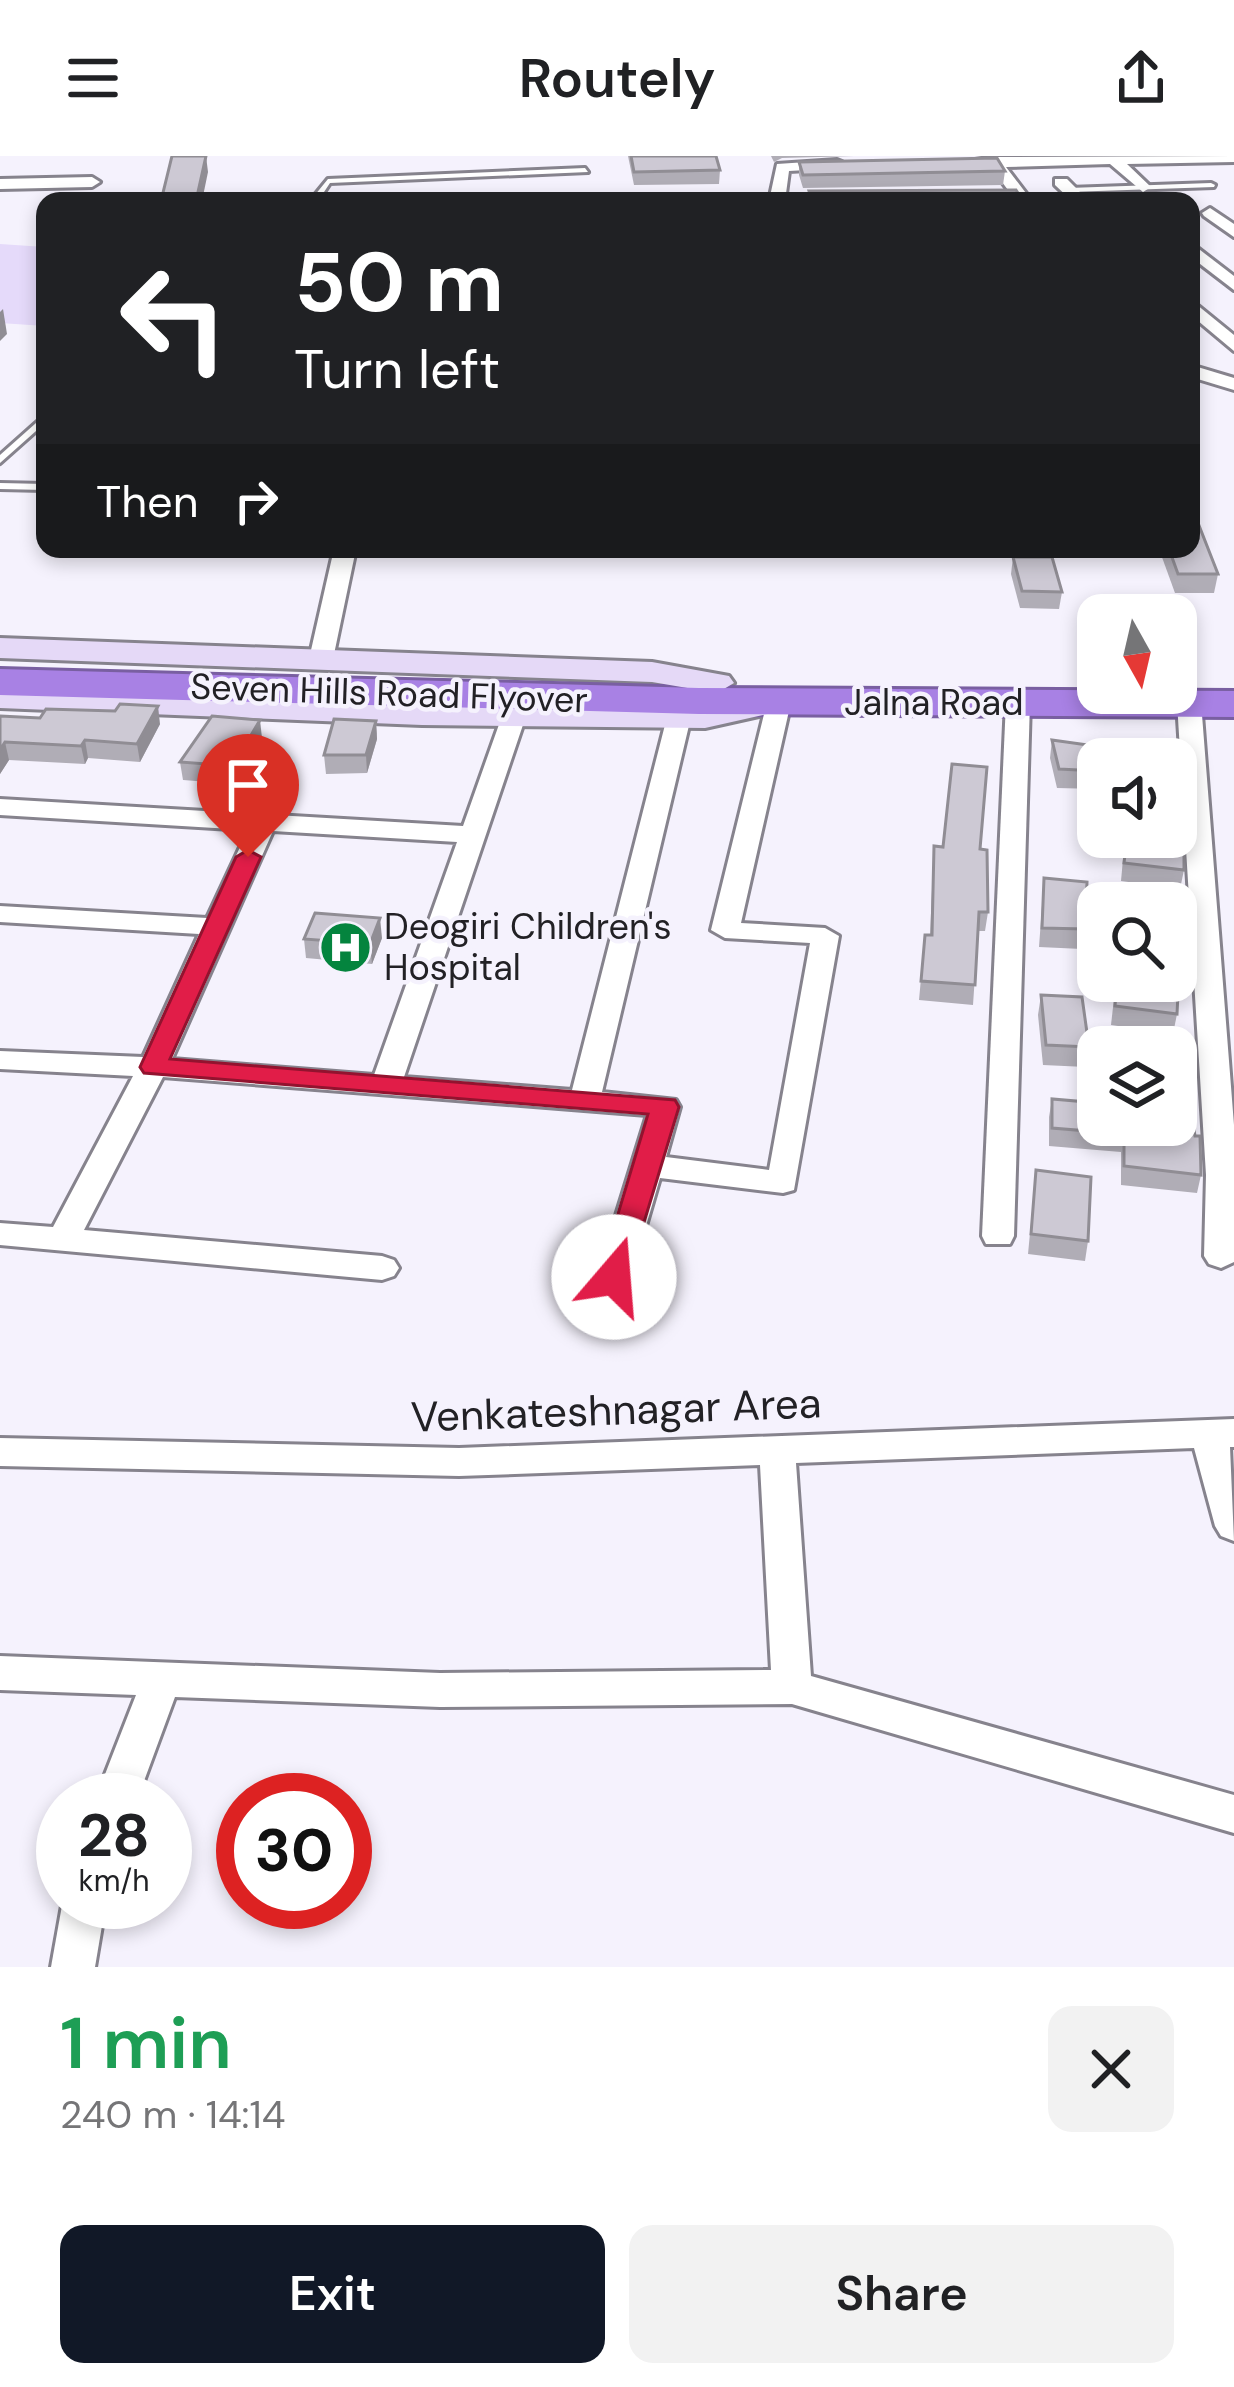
<!DOCTYPE html>
<meta charset="utf-8">
<style>
:root{--surface:#fff;--page:#f2f2f2;--text:#202124;--muted:#757577;--accent:#111827}
body{margin:0;font-family:"DM Sans",sans-serif;background:var(--page);color:var(--text);height:100vh;display:flex;flex-direction:column;font-size:45px;white-space:nowrap}
*{box-sizing:border-box;margin:0}
p{font-size:39px;color:var(--muted)}
.icon{flex:none;width:66px;height:66px;fill:none;stroke:currentColor;stroke-width:2;stroke-linecap:round;stroke-linejoin:round}
.map{position:relative;height:1811px;overflow:hidden}
.details{display:flex;flex-direction:column;background:var(--surface);flex:1}
.details>*{flex:none}
.banner{position:absolute;left:36px;top:36px;width:1164px;height:366px;border-radius:24px;box-shadow:0 6px 18px #0003;background:#202124;color:#fff;overflow:hidden}
.needle{width:78px;rotate:172deg}
.controls{position:absolute;left:1077px;top:438px;display:grid;gap:24px}
.controls a{display:grid;place-items:center;width:120px;height:120px;border-radius:24px;background:var(--surface);box-shadow:0 6px 18px #0003;font-size:60px}
.speed{position:absolute;left:36px;top:1617px;display:flex;gap:24px;font-size:60px;font-weight:700;text-align:center}
.speed>*{display:grid;place-content:center;width:156px;height:156px;border-radius:50%;background:var(--surface);box-shadow:0 6px 18px #0003;line-height:1}
.speed small{font-size:30px;font-weight:400}
.speed .limit{border:18px solid #d22;background:#fff;color:#111}
.pin{position:absolute;display:grid;place-items:center;width:102px;height:102px;color:#fff;margin:-123px -51px;border-radius:50% 50% 50% 0;rotate:-45deg;box-shadow:0 0 12px #0007}
.pin .icon{rotate:45deg}
.me{position:absolute;width:132px;margin:-66px;rotate:18deg;stroke-linejoin:round;filter:drop-shadow(0 0 9px #0008)}
.turn{display:flex;align-items:center;gap:42px;height:252px;padding:0 60px;font-size:54px}
.turn .icon{width:156px;height:156px;stroke-width:2.5}
.turn b{display:block;font-size:84px;line-height:102px}
.then{display:flex;align-items:center;height:114px;padding:0 60px;background:#0003;gap:24px;font-size:45px}
.round{display:grid;place-items:center;flex:none;width:126px;height:126px;border-radius:24px;background:var(--page)}
.head{display:flex;align-items:center;justify-content:space-between;height:204px;padding:0 60px}
h1{font-size:72px;font-weight:600;line-height:90px;color:#1e9e55}
.cta{display:flex;gap:24px;margin-top:auto;padding:24px 60px}
.cta a{flex:1;height:138px;border-radius:24px;background:var(--accent);color:#fff;font-size:48px;font-weight:600;line-height:138px;text-align:center}
.cta a+a{background:var(--page);color:var(--text)}
header{display:flex;justify-content:space-between;align-items:center;height:156px;padding:0 60px;background:var(--surface);font-size:54px;font-weight:600}
.map>svg:first-child{display:block}
</style>
<header><svg class="icon" aria-label="menu" viewBox="0 0 24 24"><path d="M4 6h16M4 12h16M4 18h16"/></svg>Routely<svg class="icon" aria-label="share" viewBox="0 0 24 24"><path d="M12 15V3M7 8l5-5 5 5M5 13v7h14v-7"/></svg></header>
<div class="map">
<svg width="1234" height="1811" viewBox="0 0 1234 1811">
<rect width="100%" height="100%" fill="#f5f2fd"/>
<polygon fill="#e5dafa" points="0,88 45,91 45,170 0,167"/>
<g fill="none" stroke-linecap="round" stroke-linejoin="round">
<defs>
<g id="lane">
<polygon points="585,12 588,16 330,27 318,45 310,45 328,23"/>
<polygon points="1211,27 1215,29 1214,31 1069,36 1065,34 1069,32"/>
<polygon points="45,259 45,267 0,307 0,299"/>
<polygon points="0,327 45,328 45,334 0,333"/>
</g>
<g id="street">
<polygon points="1234,0 1234,6 1127,8 1151,31 1143,36 1110,8 1006,11 1032,45 1016,45 991,11 963,12 955,7 995,1"/>
<polygon points="837,4 842,6 842,12 789,15 785,45 769,45 777,8"/>
<polygon points="0,23 92,21 100,26 92,31 0,33"/>
<polygon points="1055,23 1067,23 1089,45 1072,45 1055,29"/>
<polygon points="1210,52 1234,68 1234,81 1204,60 1202,57"/>
<polygon points="1191,87 1234,120 1234,134 1191,101"/>
<polygon points="1191,144 1234,179 1234,195 1191,159"/>
<polygon points="1191,209 1234,222 1234,234 1191,221"/>
<polygon points="334,393 356,393 333,503 321,510 309,503"/>
<path d="M779,539L791,546L741,767L825,772L839,780L794,1034L783,1037L660,1022L631,1121L626,1129H602L597,1121L647,959L163,921L84,1074L382,1100L394,1104L399,1112L394,1120L382,1124L0,1089V1067L53,1071L133,920L0,913V895L143,901L199,778L0,766V750L207,762L248,674L0,659V643L463,670L502,560L514,553L526,560L404,921L572,934L667,561L679,554L688,556L691,561L602,936L676,944L680,951L666,1001L769,1014L810,787L725,782L711,774L767,546ZM273,675L457,686L374,919L172,903Z"/>
<polygon points="1018,539 1030,546 1014,1080 1010,1088 986,1088 982,1080 1006,546"/>
<polygon points="1189,539 1201,546 1234,969 1234,1106 1221,1112 1209,1108 1204,1100 1206,1019 1177,546"/>
<polygon points="1234,1263 1234,1291 1230,1291 1234,1385 1221,1380 1215,1370 1194,1292 796,1307 811,1520 1234,1639 1234,1677 792,1548 440,1551 175,1541 137,1644 95,1644 136,1539 0,1534 0,1500 440,1517 771,1514 760,1309 459,1320 0,1310 0,1282 459,1292"/>
<polygon points="63,1744 106,1746 95,1811 51,1811"/>
</g>
<g id="secondary">
<polygon points="0,482 652,506 729,520 734,527 717,537 652,526 0,502"/>
<polygon points="0,532 422,549 705,552 778,536 790,539 795,546 790,553 705,572 422,569 0,552"/>
</g>
<polygon id="highway" points="0,513 699,532 1234,535 1234,561 699,558 0,539"/>
</defs>
<use href="#lane" stroke="#86838d" stroke-width="6"/>
<use href="#street" stroke="#86838d" stroke-width="6"/>
<use href="#secondary" stroke="#86838d" stroke-width="6"/>
<use href="#highway" stroke="#795fa1" stroke-width="6"/>
<use href="#lane" fill="#fff" fill-rule="evenodd"/>
<use href="#street" fill="#fff" fill-rule="evenodd"/>
<use href="#secondary" fill="#e5d9f7" fill-rule="evenodd"/>
<use href="#highway" fill="#a881e4" fill-rule="evenodd"/>
</g>
<g fill="#b0adb6">
<polygon points="628,0 716,0 720,14 719,28 634,29"/>
<polygon points="771,0 854,0 782,2 774,6"/>
<polygon points="799,6 1005,15 1003,29 803,32 799,19"/>
<polygon points="1159,393 1191,393 1218,418 1214,437 1175,437"/>
<polygon points="1013,401 1062,436 1059,453 1020,452 1011,418"/>
<polygon points="0,560 160,568 140,606 88,602 85,608 9,604 0,618"/>
<polygon points="376,565 377,583 367,617 326,618 324,599"/>
<polygon points="262,582 235,628 183,624 180,606"/>
<polygon points="1052,584 1113,592 1114,584 1169,586 1098,603 1098,633 1057,632 1050,602"/>
<polygon points="1125,681 1176,681 1184,714 1180,733 1121,725"/>
<polygon points="934,690 980,693 988,756 985,775 978,775 973,849 919,844 925,779 930,779"/>
<polygon points="1044,722 1086,754 1098,755 1098,797 1082,793 1039,791"/>
<polygon points="1176,763 1192,780 1188,799 1176,800"/>
<polygon points="382,782 372,808 306,802 304,783"/>
<polygon points="1116,825 1176,825 1177,858 1173,878 1111,869"/>
<polygon points="1041,839 1089,891 1086,911 1043,909 1038,859"/>
<polygon points="1052,943 1176,969 1201,1019 1197,1037 1121,1029 1121,996 1049,990 1049,961"/>
<polygon points="1036,1014 1088,1085 1085,1105 1028,1098"/>
</g>
<g fill="#908d94">
<polygon points="206,0 208,16 202,45 196,45"/>
<polygon points="3,153 7,178 0,185 0,156"/>
<polygon points="158,550 160,568 140,606 137,588"/>
<polygon points="260,564 262,582 235,628 233,610"/>
<polygon points="376,565 377,583 367,617 366,599"/>
<polygon points="85,584 88,602 85,608 81,590"/>
<polygon points="5,586 9,604 0,618 0,594"/>
<polygon points="380,762 382,782 372,808 370,788"/>
</g>
<g fill="#cdc9d4" stroke="#908d94" stroke-width="3">
<polygon points="172,0 206,0 196,45 161,45"/>
<polygon points="631,0 716,0 720,14 634,16"/>
<polygon points="997,2 1005,15 803,19 799,6"/>
<polygon points="1016,34 1023,45 812,45 809,35"/>
<polygon points="350,41 413,44 347,45"/>
<polygon points="1191,349 1218,418 1178,418 1169,393 1191,393"/>
<polygon points="1013,401 1052,401 1062,436 1022,435"/>
<polygon points="120,548 158,550 137,588 85,584 81,590 5,586 0,594 0,560 40,562 46,553 115,555"/>
<polygon points="212,560 260,564 233,610 180,606"/>
<polygon points="334,563 376,565 366,599 324,599"/>
<polygon points="1052,584 1116,593 1114,584 1169,586 1173,603 1098,603 1098,615 1059,613"/>
<polygon points="952,608 987,611 980,693 987,694 988,756 979,756 975,829 921,825 925,779 932,779 934,690 943,691"/>
<polygon points="1176,665 1184,666 1184,714 1124,707 1127,681 1176,681"/>
<polygon points="1044,722 1087,726 1086,754 1098,755 1098,777 1085,773 1042,772"/>
<polygon points="315,757 380,762 370,788 304,783"/>
<polygon points="1176,763 1191,764 1192,780 1176,781"/>
<polygon points="1176,816 1179,817 1177,858 1115,850 1117,825 1176,825"/>
<polygon points="1041,839 1082,841 1089,891 1046,889"/>
<polygon points="1176,929 1187,929 1195,980 1200,980 1201,1019 1124,1010 1124,978 1052,972 1052,943 1098,947 1098,969 1176,969"/>
<polygon points="1036,1014 1091,1021 1088,1085 1031,1078"/>
</g>
<polygon fill="#e11d48" stroke="#92132f" stroke-width="3" points="248,694 261,701 170,903 675,944 679,951 625,1129 603,1129 599,1121 648,958 144,917 140,911 236,701"/>
<defs>
<symbol id="hospital-disc" viewBox="-11 -11 22 22"><circle r="9.5" fill="#04843e" stroke="#f5f2fd"/><path d="M-5-5h3v3.5h4V-5h3V5h-3V1.5h-4V5h-3Z" fill="#fff"/></symbol>
</defs>
<g fill-rule="evenodd">
<use href="#hospital-disc" x="316" y="762" width="59" height="59"/>
</g>
<g text-anchor="middle" dominant-baseline="central" stroke-width="9" stroke-linejoin="round" paint-order="stroke">
<g font-size="36" fill="#222125" stroke="#f5f2fd">
<text transform="translate(389 537) rotate(2)">Seven Hills Road Flyover</text>
<text x="934" y="546">Jalna Road</text>
</g>
<g font-size="36" fill="#222125" stroke="#f5f2fd" text-anchor="start">
<text x="384" y="770">Deogiri Children's<tspan x="384" dy="41">Hospital</tspan></text>
</g>
<g font-size="42" fill="#222125" stroke="#f5f2fd">
<text transform="translate(616 1254) rotate(-2)">Venkateshnagar Area</text>
</g>
</g>
</svg>
<div class="controls">
<a><svg class="needle" viewBox="-14 -14 28 28"><path d="M0-13l5 13h-10z" fill="#e53935"/><path d="M0 13l5-13h-10z" fill="#757577"/></svg></a>
<a><svg class="icon" aria-label="sound" viewBox="0 0 24 24"><path d="M4 9h4l5-4v14l-5-4H4zM17 9q2 3 0 6"/></svg></a>
<a><svg class="icon" aria-label="search" viewBox="0 0 24 24"><circle cx="10" cy="10" r="6"/><path d="M15 15l6 6"/></svg></a>
<a><svg class="icon" aria-label="layers" viewBox="0 0 24 24"><path d="M12 4l9 5-9 5-9-5zM3 14l9 5 9-5"/></svg></a>
</div>
<div class="speed"><div>28<small>km/h</small></div><div class="limit">30</div></div>
<div class="pin" style="left:248px;top:701px;background:#d93025"><svg class="icon" aria-label="arrive" viewBox="0 0 24 24"><path d="M6 21V4h12l-3 4 3 4H6"/></svg></div>
<svg class="me" style="left:614px;top:1121px" viewBox="-20 -20 40 40"><circle r="19" fill="#fff"/><path d="M0-13L10 11 0 6-10 11z" fill="#e11d48"/></svg>
<div class="banner">
<div class="turn"><svg class="icon" aria-label="left" viewBox="0 0 24 24"><path d="M17 20v-9H6M10 6l-5 5 5 5"/></svg><div><b>50 m</b>Turn left</div></div>
<div class="then">Then<svg class="icon" aria-label="right" viewBox="0 0 24 24"><path d="M7 20v-9h11M14 6l5 5-5 5"/></svg></div>
</div>
</div>
<section class="details">
<div class="head"><div><h1>1 min</h1><p>240 m · 14:14</p></div><a class="round"><svg class="icon" aria-label="close" viewBox="0 0 24 24"><path d="M6 6l12 12M18 6L6 18"/></svg></a></div>
<div class="cta"><a>Exit</a><a>Share</a></div>
</section>
